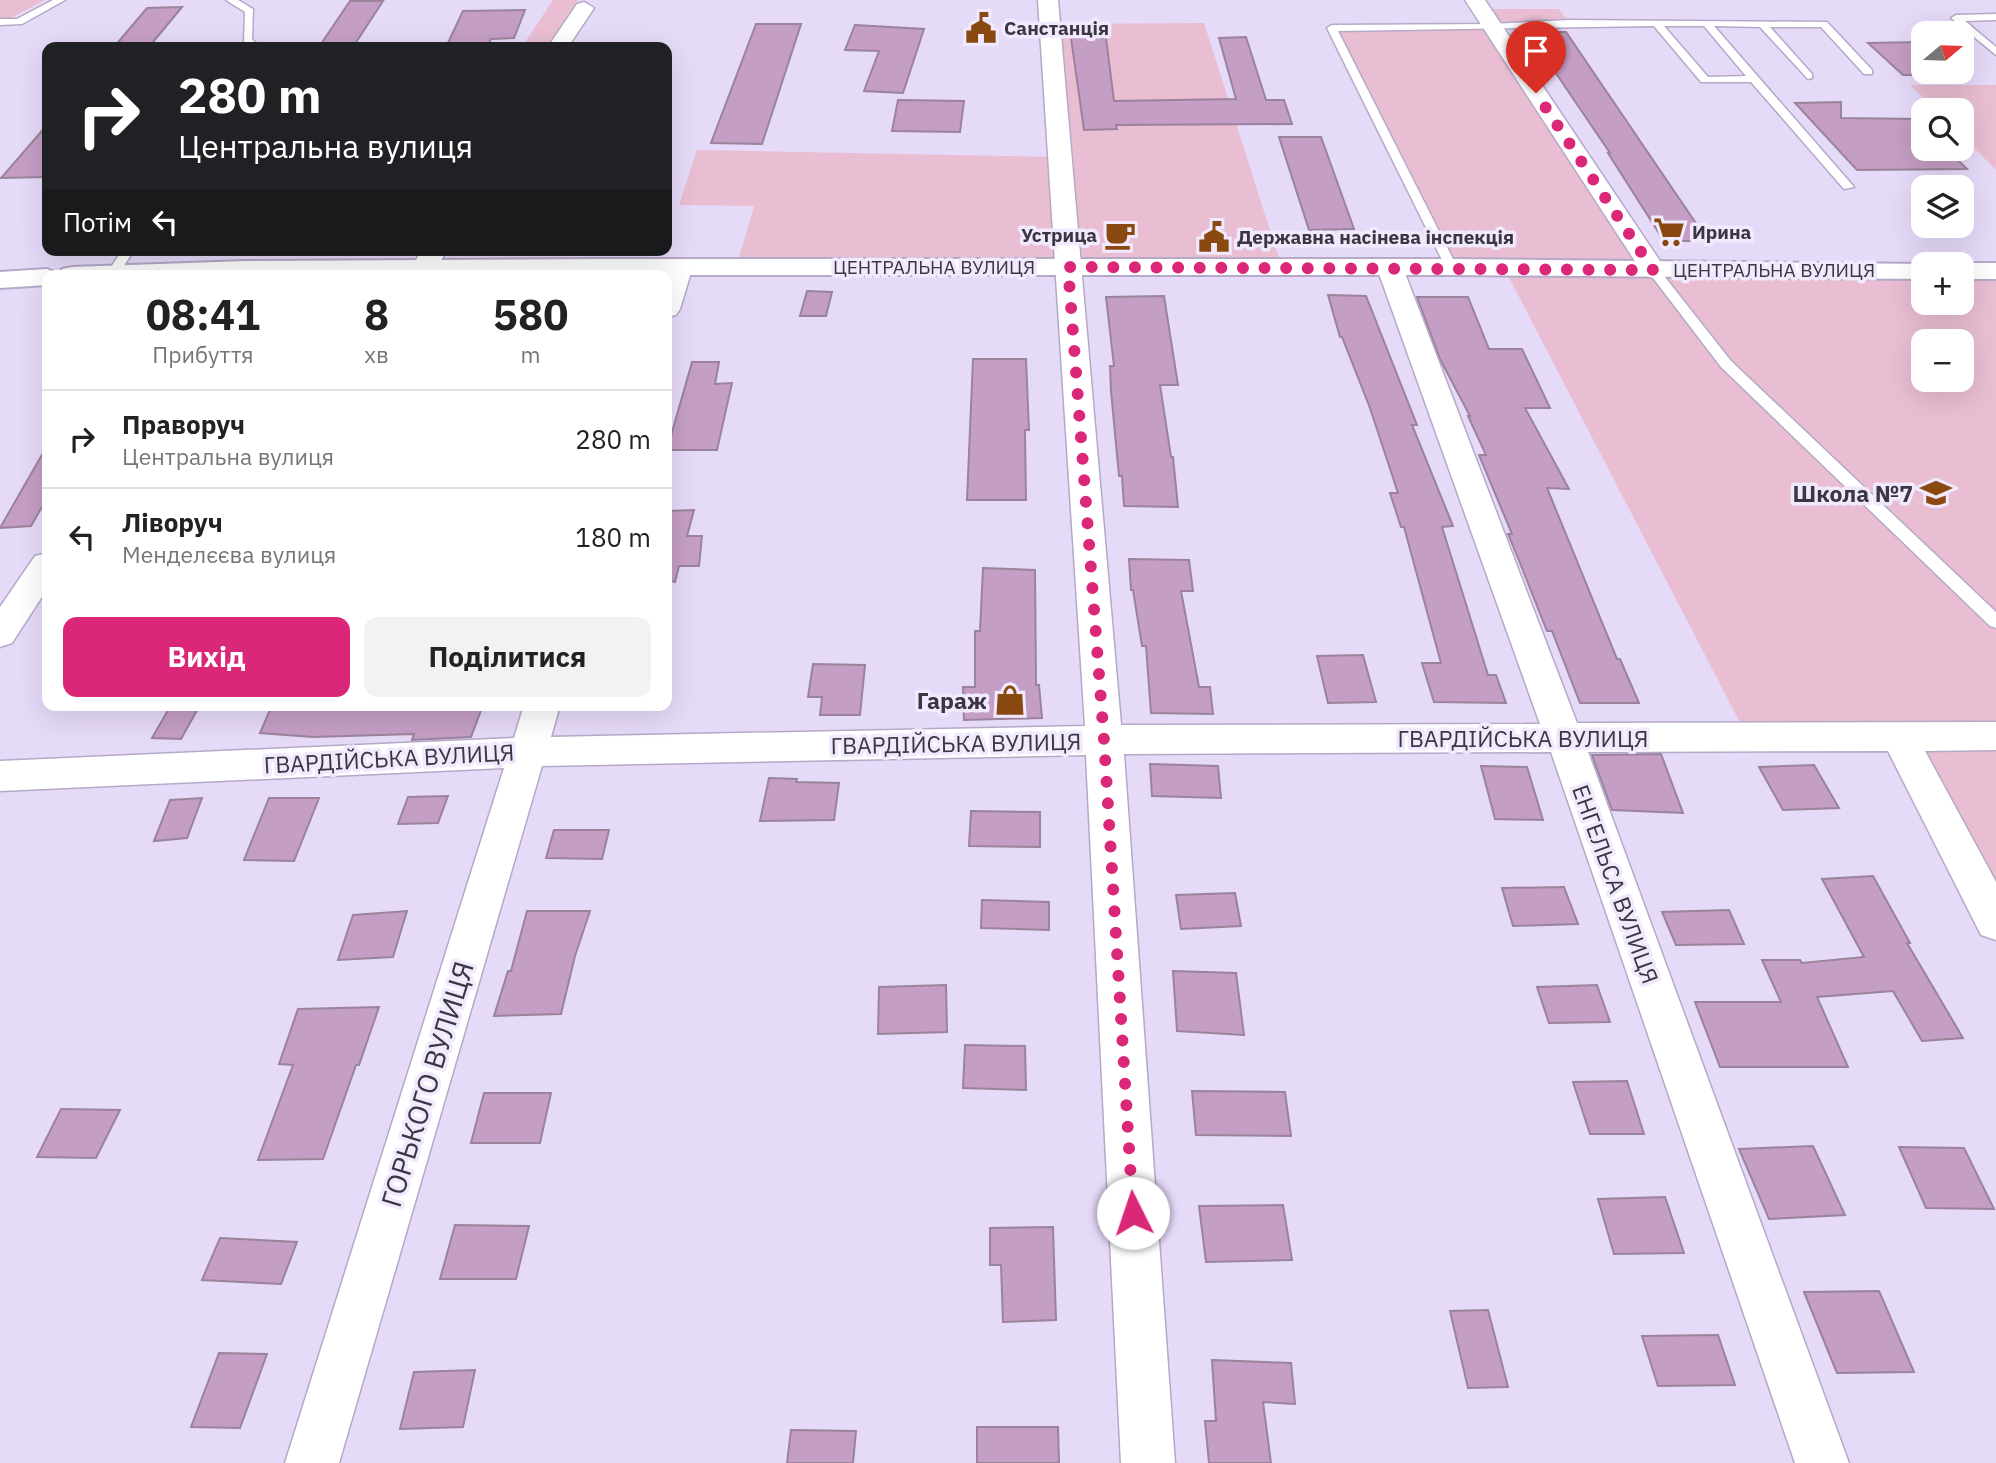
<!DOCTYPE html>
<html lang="uk">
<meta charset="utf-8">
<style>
:root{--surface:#fff;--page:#f2f2f2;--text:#222;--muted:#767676;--line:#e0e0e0;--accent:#db2777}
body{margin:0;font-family:"IBM Plex Sans",sans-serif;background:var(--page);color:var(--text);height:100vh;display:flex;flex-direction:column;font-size:26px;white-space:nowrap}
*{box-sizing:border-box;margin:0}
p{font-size:23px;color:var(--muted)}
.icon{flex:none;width:38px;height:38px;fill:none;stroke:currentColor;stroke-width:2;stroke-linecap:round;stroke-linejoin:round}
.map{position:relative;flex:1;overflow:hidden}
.drawer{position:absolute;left:42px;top:270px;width:630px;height:441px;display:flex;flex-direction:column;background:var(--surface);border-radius:14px;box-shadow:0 7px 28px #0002}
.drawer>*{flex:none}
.top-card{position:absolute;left:42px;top:42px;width:630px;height:214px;border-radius:14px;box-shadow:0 7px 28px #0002;background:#202124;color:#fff;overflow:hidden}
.needle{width:46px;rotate:71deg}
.tools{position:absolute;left:1911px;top:21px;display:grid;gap:14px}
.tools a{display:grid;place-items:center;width:63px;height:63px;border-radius:14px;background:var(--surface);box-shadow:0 7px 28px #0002;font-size:35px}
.pin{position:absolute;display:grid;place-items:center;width:60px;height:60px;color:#fff;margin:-72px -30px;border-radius:50% 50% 50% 0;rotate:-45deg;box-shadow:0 0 7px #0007}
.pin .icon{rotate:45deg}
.me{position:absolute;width:77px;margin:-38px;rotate:356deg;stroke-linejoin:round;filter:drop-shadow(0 0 5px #0008)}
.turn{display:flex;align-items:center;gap:24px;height:147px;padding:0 21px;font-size:32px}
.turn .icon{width:91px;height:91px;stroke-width:2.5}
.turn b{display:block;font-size:49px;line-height:60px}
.then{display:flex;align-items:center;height:66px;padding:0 21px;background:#0003;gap:14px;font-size:26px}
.eta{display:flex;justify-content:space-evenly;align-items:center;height:119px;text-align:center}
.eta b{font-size:42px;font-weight:800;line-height:49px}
.action{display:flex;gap:14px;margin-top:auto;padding:14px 21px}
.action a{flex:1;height:80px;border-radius:14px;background:var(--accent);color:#fff;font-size:28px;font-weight:800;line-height:80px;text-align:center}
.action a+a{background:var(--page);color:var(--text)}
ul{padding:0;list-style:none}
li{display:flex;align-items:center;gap:21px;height:98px;padding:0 21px;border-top:2px solid var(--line)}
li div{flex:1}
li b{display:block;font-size:26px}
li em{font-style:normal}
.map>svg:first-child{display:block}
</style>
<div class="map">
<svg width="1996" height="1463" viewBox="0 0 1996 1463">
<rect width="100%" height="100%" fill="#e6daf9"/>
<g fill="#e9bed2" fill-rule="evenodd">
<polygon points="0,0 45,0 9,19 0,19"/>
<polygon points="553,0 578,0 547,47 522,47"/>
<path d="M1481,9H1559L1569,23L1493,27L1653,270L1923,271V303H1962V271H1996V922L1898,737L1747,736L1504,268L1451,267L1332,28L1492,27ZM1923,341H1962V380H1923Z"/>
<polygon points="1204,23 1282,268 736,268 754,206 679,205 697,150 1058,157 1049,24"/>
<polygon points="1910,85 1996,85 1996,170 1962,136 1962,110 1936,110"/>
</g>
<g fill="#c59ec5" stroke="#9a839b" stroke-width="2">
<polygon points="350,1 383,1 353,47 319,47"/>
<polygon points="182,7 149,47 114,47 147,8"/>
<polygon points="525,10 514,38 491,39 487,47 446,47 463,11"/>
<polygon points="756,24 801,24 762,144 711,143"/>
<polygon points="855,25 924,29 903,93 864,91 879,51 845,50"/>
<polygon points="1528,32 1566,32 1708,241 1664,241 1608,153 1610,153"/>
<polygon points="1246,37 1266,100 1284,100 1292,124 1116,125 1117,129 1084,130 1071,38 1106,38 1114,101 1236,99 1219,38"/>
<polygon points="1923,42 1923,75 1903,75 1868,43"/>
<polygon points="898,100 964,101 960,132 892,131"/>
<polygon points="1841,102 1841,118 1917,119 1923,126 1923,149 1947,149 1967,169 1857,170 1795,103"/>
<polygon points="47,125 47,177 1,178"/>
<polygon points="1279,137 1321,137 1354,229 1309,230"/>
<polygon points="807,291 832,292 826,316 800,316"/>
<polygon points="1328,295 1366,296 1417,425 1412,425 1453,526 1442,527 1488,675 1496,675 1506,703 1434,702 1422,663 1441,663 1404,527 1401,527 1390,493 1398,493 1370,408 1342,337 1340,337"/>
<polygon points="1164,296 1178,385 1160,385 1171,457 1173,457 1178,507 1124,506 1122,476 1119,476 1111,391 1110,366 1114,366 1106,297"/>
<polygon points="1417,297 1468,297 1489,349 1522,349 1550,408 1525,408 1569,489 1547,488 1617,659 1620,659 1639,703 1580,703 1552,631 1547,631 1518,558 1508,534 1512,534 1479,455 1486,455 1468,416 1470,416 1440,359"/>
<polygon points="973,359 1026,359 1029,430 1025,430 1026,500 967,500"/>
<polygon points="692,362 719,362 715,384 732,383 717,450 667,450"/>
<polygon points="47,446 47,498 31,526 0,528"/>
<polygon points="694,510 687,536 702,536 699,566 679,566 675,582 667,580 667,511"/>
<polygon points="1129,559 1189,560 1193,591 1181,591 1199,687 1210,687 1213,714 1151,713 1146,646 1142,646 1133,590 1131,590"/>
<polygon points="983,568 1035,570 1036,685 1039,685 1042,718 964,720 963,687 975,687 975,631 980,631"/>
<polygon points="1363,655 1376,702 1328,703 1317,656"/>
<polygon points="813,664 865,665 860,715 820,715 822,697 808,697"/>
<polygon points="171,705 200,705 181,739 152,738"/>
<polygon points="272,705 483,705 471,737 412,740 414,734 313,737 260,733"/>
<polygon points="1661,754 1683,813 1612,810 1592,755"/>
<polygon points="1150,764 1218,766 1221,798 1152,796"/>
<polygon points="1814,765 1839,808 1783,810 1759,767"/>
<polygon points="1481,766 1527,767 1543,820 1495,819"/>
<polygon points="769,778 797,779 796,782 839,783 834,820 760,821"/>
<polygon points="448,796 438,823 398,824 408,797"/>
<polygon points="202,798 187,838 154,841 170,800"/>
<polygon points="269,798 319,798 294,861 244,860"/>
<polygon points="971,811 1040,812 1040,847 969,846"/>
<polygon points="554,830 609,830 602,859 546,858"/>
<polygon points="1873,876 1910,943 1907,943 1963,1038 1922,1041 1893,991 1817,997 1848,1067 1720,1067 1695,1002 1781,1002 1762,960 1800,960 1802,963 1864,957 1822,879"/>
<polygon points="1564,887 1578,924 1513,926 1502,888"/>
<polygon points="1235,893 1241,926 1181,929 1176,895"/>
<polygon points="982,900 1049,902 1049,930 981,928"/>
<polygon points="1729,910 1744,944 1676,945 1662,912"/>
<polygon points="407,911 393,957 338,960 353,915"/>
<polygon points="527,911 590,911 575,956 561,1014 494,1016 508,971 511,971"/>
<polygon points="1173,971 1236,973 1244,1035 1177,1031"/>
<polygon points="946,985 947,1032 878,1034 879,987"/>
<polygon points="1597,985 1610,1022 1549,1023 1537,987"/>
<polygon points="379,1007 359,1065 356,1065 323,1159 258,1160 293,1065 279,1064 298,1009"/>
<polygon points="965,1045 1025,1046 1026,1090 963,1088"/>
<polygon points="1627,1081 1644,1134 1590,1134 1573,1082"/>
<polygon points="1192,1091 1285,1092 1291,1136 1196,1135"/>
<polygon points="484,1093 551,1093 540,1143 471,1143"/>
<polygon points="61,1109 120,1110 96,1158 37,1157"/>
<polygon points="1813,1146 1845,1215 1769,1219 1739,1149"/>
<polygon points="1899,1147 1964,1148 1994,1209 1926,1208"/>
<polygon points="1665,1197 1684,1253 1614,1254 1598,1199"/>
<polygon points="1283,1205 1292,1260 1206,1262 1199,1206"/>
<polygon points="455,1225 529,1226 516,1279 440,1279"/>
<polygon points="1053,1227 1056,1320 1003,1322 1001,1265 990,1265 990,1228"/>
<polygon points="220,1238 297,1242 281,1284 202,1280"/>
<polygon points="1879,1291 1914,1372 1837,1373 1804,1292"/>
<polygon points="1488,1310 1508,1387 1468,1388 1450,1311"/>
<polygon points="1718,1335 1735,1385 1658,1386 1642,1336"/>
<polygon points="219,1353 267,1354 240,1428 191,1427"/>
<polygon points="1212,1360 1291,1363 1295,1404 1263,1402 1271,1463 1209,1463 1205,1421 1216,1421"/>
<polygon points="475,1370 463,1427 400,1429 414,1372"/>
<polygon points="977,1427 1058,1427 1059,1463 977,1463"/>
<polygon points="791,1430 856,1431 853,1463 787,1463"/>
</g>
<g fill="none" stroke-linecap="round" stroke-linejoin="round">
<defs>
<g id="service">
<polygon points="53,0 65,0 22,24 0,25 0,19 17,19"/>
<polygon points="226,0 238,0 253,9 252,39 260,47 249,47 244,42 245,12"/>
<polygon points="1996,14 1996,20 1965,21 1996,47 1996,55 1951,18 1956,15"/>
<path d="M1569,20L1827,22L1872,70V74H1864L1821,27H1770L1812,74V78L1808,79L1760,27L1714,26L1854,187L1844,189L1751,82H1701L1654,26L1338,31L1457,267L1447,270L1327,28L1332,25L1492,24ZM1664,26H1704L1746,76L1708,77Z"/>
<polygon points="122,250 134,250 118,275 110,275 108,272"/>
<polygon points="1653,266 1657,267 1731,361 1996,612 1996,628 1990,626 1721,367 1647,270"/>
</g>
<g id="minor">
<polygon points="1038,0 1058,0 1121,725 1540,724 1377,268 1381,263 1390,260 1399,263 1403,268 1577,723 1996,722 1996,750 1925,751 1996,882 1996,940 1981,935 1888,751 1588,752 1849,1463 1795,1463 1551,752 1124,754 1175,1463 1121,1463 1086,755 542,766 339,1463 285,1463 504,768 0,791 0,761 514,738 524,705 560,705 551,737 1085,726"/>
<polygon points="1465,0 1485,0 1666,270 1662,275 1653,278 1644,275"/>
<polygon points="584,2 594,8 568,47 548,47 577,4"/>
<polygon points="421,250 447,250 434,273 416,273 412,268"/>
<polygon points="679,261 688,264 692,269 680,309 676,315 667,317 667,275 664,275 670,264"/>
<polygon points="47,553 47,589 12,643 0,647 0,607 35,556"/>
</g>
<g id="secondary">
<polygon points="603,259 1451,259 1929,264 1923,264 1923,279 1451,275 47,275 47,285 0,288 0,272 47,269 59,274 62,269 72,267 245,261"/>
<polygon points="1962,263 1996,263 1996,279 1962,279 1962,264 1956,264"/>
</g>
</defs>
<use href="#service" stroke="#b5a9c8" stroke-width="3"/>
<use href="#minor" stroke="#b5a9c8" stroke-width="3"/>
<use href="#secondary" stroke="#b5a9c8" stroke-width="4"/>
<use href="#service" fill="#fff" fill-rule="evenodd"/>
<use href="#minor" fill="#fff" fill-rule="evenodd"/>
<use href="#secondary" fill="#fff" fill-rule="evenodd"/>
</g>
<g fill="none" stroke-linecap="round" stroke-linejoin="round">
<polyline stroke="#db2777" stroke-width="12" stroke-dasharray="0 21.6" points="1133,1213 1104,740 1068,267 1653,270 1536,93"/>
</g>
<defs>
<symbol id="civic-bare" viewBox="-9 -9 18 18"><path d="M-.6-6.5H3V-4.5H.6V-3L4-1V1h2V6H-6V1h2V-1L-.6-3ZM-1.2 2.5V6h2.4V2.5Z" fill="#894910" stroke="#f1e9fd" stroke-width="2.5" paint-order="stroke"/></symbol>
<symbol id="supermarket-bare" viewBox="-9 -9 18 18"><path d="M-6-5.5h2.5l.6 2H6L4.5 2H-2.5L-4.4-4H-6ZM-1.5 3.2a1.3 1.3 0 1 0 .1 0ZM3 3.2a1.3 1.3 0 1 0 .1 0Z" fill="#894910" stroke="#f1e9fd" stroke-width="2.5" paint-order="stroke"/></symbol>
<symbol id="cafe-bare" viewBox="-9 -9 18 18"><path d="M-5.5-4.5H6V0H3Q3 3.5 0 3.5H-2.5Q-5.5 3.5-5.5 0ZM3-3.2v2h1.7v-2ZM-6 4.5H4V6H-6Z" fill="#894910" stroke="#f1e9fd" stroke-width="2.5" paint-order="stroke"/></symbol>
<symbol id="school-bare" viewBox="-9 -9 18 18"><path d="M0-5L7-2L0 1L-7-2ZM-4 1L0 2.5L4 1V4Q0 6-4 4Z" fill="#894910" stroke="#f1e9fd" stroke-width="2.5" paint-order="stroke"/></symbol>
<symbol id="shop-bare" viewBox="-9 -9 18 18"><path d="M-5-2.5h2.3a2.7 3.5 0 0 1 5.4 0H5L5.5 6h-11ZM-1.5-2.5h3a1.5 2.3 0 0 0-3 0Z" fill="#894910" stroke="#f1e9fd" stroke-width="2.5" paint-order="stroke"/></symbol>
</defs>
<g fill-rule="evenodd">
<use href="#civic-bare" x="959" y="6" width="44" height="44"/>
<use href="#supermarket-bare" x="1647" y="210" width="44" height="44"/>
<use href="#cafe-bare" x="1098" y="213" width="44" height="44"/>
<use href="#civic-bare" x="1192" y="215" width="44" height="44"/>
<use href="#school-bare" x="1914" y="471" width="44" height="44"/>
<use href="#shop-bare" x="988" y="678" width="44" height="44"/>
</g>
<g text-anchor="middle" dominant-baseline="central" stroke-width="7" stroke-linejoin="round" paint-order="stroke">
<g font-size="19" font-weight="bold" fill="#3b3642" stroke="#f1e9fd" text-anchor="start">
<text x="1004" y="28">Санстанція</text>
<text x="1692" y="232">Ирина</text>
<text x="1097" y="235" text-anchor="end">Устрица</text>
<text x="1237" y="237">Державна насiнева iнспекцiя</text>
</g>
<g font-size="19" fill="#3b3642" stroke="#f1e9fd">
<text x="934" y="267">ЦЕНТРАЛЬНА ВУЛИЦЯ</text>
<text x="1774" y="270">ЦЕНТРАЛЬНА ВУЛИЦЯ</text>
</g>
<g font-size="23" font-weight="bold" fill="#3b3642" stroke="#f1e9fd" text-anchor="end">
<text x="1913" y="493">Школа №7</text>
<text x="987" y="700">Гараж</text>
</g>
<g font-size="23" fill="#3b3642" stroke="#f1e9fd">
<text x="1523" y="738">ГВАРДІЙСЬКА ВУЛИЦЯ</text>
<text transform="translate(956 743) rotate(-1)">ГВАРДІЙСЬКА ВУЛИЦЯ</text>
<text transform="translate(389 758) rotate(-3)">ГВАРДІЙСЬКА ВУЛИЦЯ</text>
<text transform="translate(1616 884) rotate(70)">ЕНГЕЛЬСА ВУЛИЦЯ</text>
</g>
<g font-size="28" fill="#3b3642" stroke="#f1e9fd">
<text transform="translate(427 1084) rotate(-73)">ГОРЬКОГО ВУЛИЦЯ</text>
</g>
</g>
</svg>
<div class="tools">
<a><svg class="needle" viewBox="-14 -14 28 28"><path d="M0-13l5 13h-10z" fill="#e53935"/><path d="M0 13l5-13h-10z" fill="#767676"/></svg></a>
<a><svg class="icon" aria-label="search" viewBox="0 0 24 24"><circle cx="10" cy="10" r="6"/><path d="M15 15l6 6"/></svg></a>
<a><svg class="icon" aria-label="layers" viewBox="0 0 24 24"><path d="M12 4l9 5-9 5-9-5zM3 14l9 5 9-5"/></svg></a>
<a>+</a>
<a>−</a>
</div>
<div class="pin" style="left:1536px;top:93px;background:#d93025"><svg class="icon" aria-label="arrive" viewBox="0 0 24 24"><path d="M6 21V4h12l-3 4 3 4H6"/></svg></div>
<svg class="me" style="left:1133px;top:1213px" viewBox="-20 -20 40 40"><circle r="19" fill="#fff"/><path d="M0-13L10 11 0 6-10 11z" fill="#db2777"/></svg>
<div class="top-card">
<div class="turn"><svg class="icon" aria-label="right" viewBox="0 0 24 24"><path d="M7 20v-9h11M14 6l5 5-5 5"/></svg><div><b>280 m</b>Центральна вулиця</div></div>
<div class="then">Потім<svg class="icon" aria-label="left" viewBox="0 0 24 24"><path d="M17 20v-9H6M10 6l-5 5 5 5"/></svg></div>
</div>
<section class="drawer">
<div class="eta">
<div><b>08:41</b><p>Прибуття</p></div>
<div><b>8</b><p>хв</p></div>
<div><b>580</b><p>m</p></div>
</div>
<ul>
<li><svg class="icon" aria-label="right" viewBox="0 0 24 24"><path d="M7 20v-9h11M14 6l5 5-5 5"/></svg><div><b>Праворуч</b><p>Центральна вулиця</p></div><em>280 m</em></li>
<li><svg class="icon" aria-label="left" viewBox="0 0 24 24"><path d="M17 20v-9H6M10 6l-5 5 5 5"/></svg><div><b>Ліворуч</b><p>Менделєєва вулиця</p></div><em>180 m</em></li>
</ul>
<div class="action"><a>Вихід</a><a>Поділитися</a></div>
</section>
</div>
